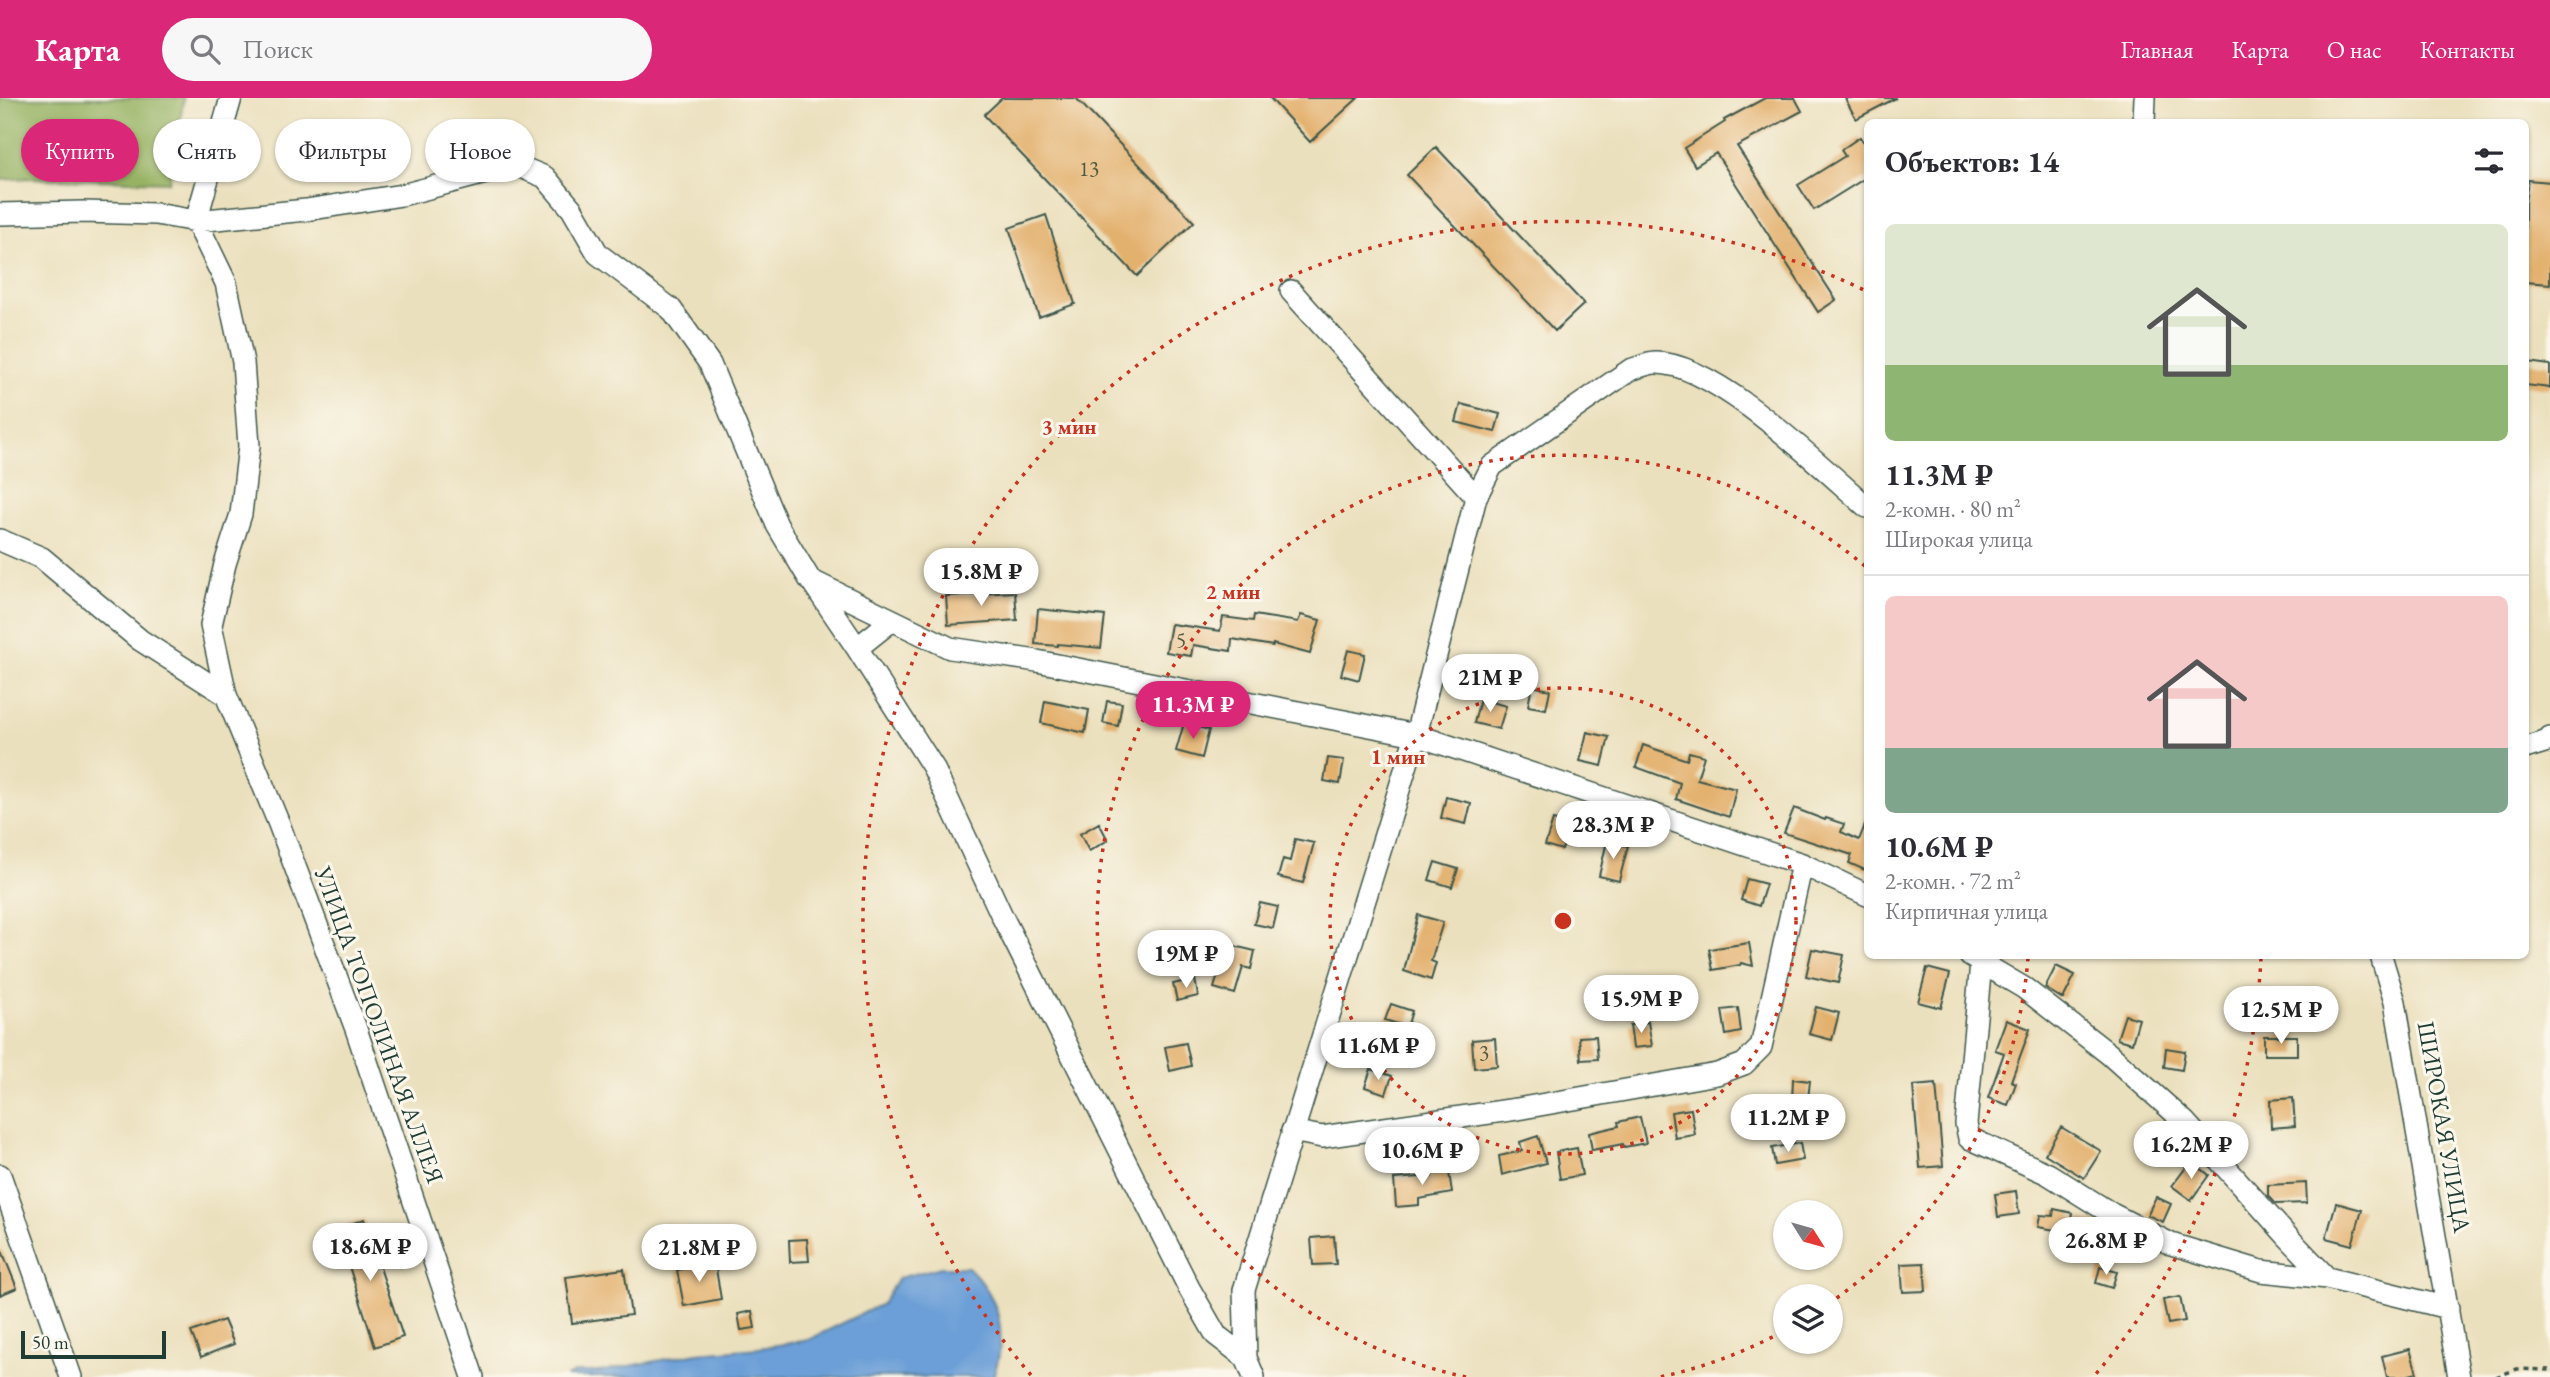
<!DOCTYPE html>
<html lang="ru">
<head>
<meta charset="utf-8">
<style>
  :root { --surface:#fff; --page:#f7f7f7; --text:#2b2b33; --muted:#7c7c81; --line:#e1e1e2; --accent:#db2777 }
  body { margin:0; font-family:"EB Garamond",serif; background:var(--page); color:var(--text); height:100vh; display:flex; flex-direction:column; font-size:26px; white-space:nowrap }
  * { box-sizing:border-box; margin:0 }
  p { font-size:23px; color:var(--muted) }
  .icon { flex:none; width:38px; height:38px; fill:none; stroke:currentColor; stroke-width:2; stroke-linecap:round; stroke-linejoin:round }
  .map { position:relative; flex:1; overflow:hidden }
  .drawer { position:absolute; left:1864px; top:21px; width:665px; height:840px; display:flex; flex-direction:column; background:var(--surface); border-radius:10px; box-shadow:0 2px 5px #0004 }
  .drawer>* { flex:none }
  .banner { position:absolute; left:21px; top:21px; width:665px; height:63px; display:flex; gap:14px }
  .needle { width:46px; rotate:127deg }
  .tools { position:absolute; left:1773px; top:1102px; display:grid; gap:14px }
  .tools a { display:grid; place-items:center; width:70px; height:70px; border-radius:50%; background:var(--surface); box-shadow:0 2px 5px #0004; font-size:35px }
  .scale { position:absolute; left:21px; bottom:18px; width:145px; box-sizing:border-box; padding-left:7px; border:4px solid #1f3d34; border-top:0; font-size:19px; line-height:24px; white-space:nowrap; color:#1f3d34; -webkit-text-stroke:5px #fbf7ec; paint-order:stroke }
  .price { position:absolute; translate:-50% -60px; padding:0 16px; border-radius:24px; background:#fff; color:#222; font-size:23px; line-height:46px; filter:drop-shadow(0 2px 4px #0008) }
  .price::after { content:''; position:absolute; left:50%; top:42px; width:21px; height:16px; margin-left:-10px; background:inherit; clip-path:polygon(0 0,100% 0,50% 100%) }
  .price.selected { background:var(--accent); color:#fff }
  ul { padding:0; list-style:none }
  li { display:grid; align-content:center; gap:14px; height:371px; padding:0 21px }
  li+li { border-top:2px solid var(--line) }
  li span { display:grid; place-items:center; height:217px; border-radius:10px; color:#555 }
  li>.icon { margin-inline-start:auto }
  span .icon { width:126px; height:126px; fill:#fffc; stroke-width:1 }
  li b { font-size:30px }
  h2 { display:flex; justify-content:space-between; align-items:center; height:84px; padding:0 21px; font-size:30px }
  .chip { padding:0 24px; border-radius:32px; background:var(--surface); box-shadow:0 2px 5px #0004; font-size:24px; line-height:63px }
  .chip.selected { background:var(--accent); color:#fff }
  header { display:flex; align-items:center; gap:42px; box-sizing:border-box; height:98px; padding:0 35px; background:var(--accent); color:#fff }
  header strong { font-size:33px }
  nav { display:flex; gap:38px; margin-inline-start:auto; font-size:24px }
  .search { width:490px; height:63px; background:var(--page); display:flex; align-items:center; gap:18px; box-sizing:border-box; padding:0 24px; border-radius:38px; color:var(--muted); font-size:26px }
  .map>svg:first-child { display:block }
  .forest { fill:#97b263; stroke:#5b784c; stroke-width:2 }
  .water { fill:#6c9fd7; stroke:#466e86; stroke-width:2 }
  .building { fill:#e3b16e }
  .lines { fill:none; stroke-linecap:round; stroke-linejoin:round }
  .minor-casing { stroke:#3e5549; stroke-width:24 }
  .path { stroke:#3e5549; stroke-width:3.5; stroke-dasharray:5 5; stroke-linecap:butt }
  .minor { stroke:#fff; stroke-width:21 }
  .ring { fill:none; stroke:#c8321e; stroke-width:3.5; stroke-dasharray:3.5 7 }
  .labels { text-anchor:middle; stroke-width:6; stroke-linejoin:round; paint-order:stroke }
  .number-label { font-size:21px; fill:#505a42 }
  .street-label { font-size:24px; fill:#1f3d34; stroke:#fbf7ec }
  .centre { fill:#c8321e; stroke:#fbf7ec; stroke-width:3.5 }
  .ring-label { font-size:21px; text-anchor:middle; font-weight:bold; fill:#c8321e; stroke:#fbf7ec; stroke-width:6; stroke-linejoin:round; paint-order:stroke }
</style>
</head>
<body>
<header>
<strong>Карта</strong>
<div class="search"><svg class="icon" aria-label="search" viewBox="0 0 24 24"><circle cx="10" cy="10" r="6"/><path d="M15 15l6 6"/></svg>Поиск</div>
<nav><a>Главная</a><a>Карта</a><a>О нас</a><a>Контакты</a></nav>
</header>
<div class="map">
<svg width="2550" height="1279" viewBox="0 0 2550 1279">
  <rect width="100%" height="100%" fill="#fbf7ec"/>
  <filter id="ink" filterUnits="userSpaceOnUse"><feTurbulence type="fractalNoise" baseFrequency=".0143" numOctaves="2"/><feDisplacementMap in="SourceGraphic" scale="14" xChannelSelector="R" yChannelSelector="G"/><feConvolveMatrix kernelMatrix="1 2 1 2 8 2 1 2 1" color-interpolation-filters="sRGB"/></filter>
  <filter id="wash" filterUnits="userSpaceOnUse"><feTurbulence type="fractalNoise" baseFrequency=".00686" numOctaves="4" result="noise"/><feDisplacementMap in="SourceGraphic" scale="28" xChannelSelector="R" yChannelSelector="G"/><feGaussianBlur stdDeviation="1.57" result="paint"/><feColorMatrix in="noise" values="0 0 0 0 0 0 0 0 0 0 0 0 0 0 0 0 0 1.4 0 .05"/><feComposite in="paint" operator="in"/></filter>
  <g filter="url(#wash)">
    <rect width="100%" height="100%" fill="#ebe0bd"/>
    <path class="forest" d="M0 0H184L169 84 29 80 0 82Z"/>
    <path class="water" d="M941 1169H968C1001 1200 1008 1237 993 1279H566L577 1274H599L697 1255 759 1250 808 1242 882 1206 898 1180Z"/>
    <g id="blocks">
      <path class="building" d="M1002 0H1076L1194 124 1137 178 984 17Z
        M1270 0H1358L1310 44Z
        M1765 0H1795L1802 13 1737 48 1836 202 1818 214 1716 55 1695 68 1684 50 1725 24 1724 22Z
        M1845 0H1896L1856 21Z
        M1860 39 1867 50V79L1814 112 1798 87 1845 58 1841 52Z
        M1436 49 1584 206 1555 233 1407 77Z
        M2528 82 2550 84V186L2525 184V106Z
        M1046 117 1075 206 1039 219 1009 130Z
        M2528 264 2550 267V290L2525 287Z
        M1461 306 1500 316 1495 334 1456 324Z
        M1015 494 1017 522 948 527 946 498Z
        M1038 511 1105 518 1101 550 1058 546V548L1035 546Z
        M1254 517 1298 524 1301 517 1320 522 1310 556 1273 546V548L1232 541 1231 553 1193 547 1191 558 1166 554 1171 526 1220 533 1223 519 1253 523Z
        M1348 552 1365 556 1359 582 1341 577Z
        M1532 588 1550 592 1546 611 1528 608Z
        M1480 601 1506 608 1499 631 1474 625Z
        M1045 603 1089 612 1085 635 1041 625Z
        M1107 603 1122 605 1118 628 1103 625Z
        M1184 625 1209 632 1202 660 1176 653Z
        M1587 634 1609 639 1602 668 1580 663Z
        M1643 647 1687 662 1689 654 1704 658 1697 681 1736 691 1729 719 1676 701 1680 685 1636 669Z
        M1328 660 1344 662 1340 686 1324 683Z
        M1446 699 1471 705 1466 726 1441 720Z
        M1794 710 1825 722 1826 720 1844 726 1841 734 1859 742 1867 722V773L1849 765 1852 757 1784 735Z
        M1553 722 1570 726 1562 752 1545 747Z
        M1099 725 1108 742 1089 753 1080 736Z
        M1295 741 1314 745 1303 785 1278 779 1283 761 1290 763Z
        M1607 743 1628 748 1619 783 1599 778Z
        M1435 764 1458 771 1452 789 1429 782Z
        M1747 781 1766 786 1759 808 1741 802Z
        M1260 805 1278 809 1273 830 1254 826Z
        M1418 817 1443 824 1431 863 1436 865 1431 882 1404 873Z
        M1749 845 1753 868 1741 865 1740 867 1713 872 1709 851Z
        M1230 847 1255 853 1251 871 1243 869 1235 896 1214 890 1219 873 1224 875Z
        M1812 851 1844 857 1838 885 1806 878Z
        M2056 868 2075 877 2063 901 2045 890Z
        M1927 870 1950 876 1941 910 1918 904Z
        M1195 881 1198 898 1177 903 1173 886Z
        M2288 896 2315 898 2314 925 2287 924Z
        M1391 906 1412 913 1407 929 1385 922Z
        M1816 909 1839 915 1832 942 1809 936Z
        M1738 910 1741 934 1726 937 1722 912Z
        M2125 917 2139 921 2132 945 2117 941Z
        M2006 922 2030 931 2011 983 2016 985 2008 1007 1988 1000 2004 955 1995 952Z
        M1648 924 1652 948 1633 950 1630 927Z
        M1596 938 1598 961 1581 962 1579 939Z
        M2264 938H2297V957H2264Z
        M1495 940 1497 968 1474 970 1472 942Z
        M1186 945 1191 968 1170 973 1165 949Z
        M2166 950 2185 953 2182 972 2164 969Z
        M1371 971 1392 978 1386 996 1365 989Z
        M1793 981 1810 983 1807 1010H1815V1024L1791 1025Z
        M1936 986 1943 1068 1920 1070 1913 988Z
        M2293 1000 2295 1028 2271 1030 2270 1002Z
        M1691 1011 1695 1037 1675 1040 1671 1014Z
        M1640 1019 1646 1045 1624 1049 1623 1046 1592 1052 1589 1035 1619 1028 1618 1024Z
        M2061 1029 2101 1053 2084 1080 2045 1056Z
        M1538 1038 1546 1065 1502 1077 1499 1058 1522 1053 1520 1044Z
        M1800 1045 1803 1062 1775 1067 1772 1050Z
        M1577 1050 1582 1077 1560 1081 1556 1054Z
        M2191 1063 2209 1077 2191 1102 2172 1088Z
        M1448 1067 1452 1095 1419 1101V1107L1396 1109 1394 1081 1432 1078 1431 1070Z
        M2306 1085 2307 1105 2276 1106 2268 1097V1087Z
        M2016 1093 2019 1116 1998 1119 1995 1096Z
        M2156 1099 2171 1106 2163 1124 2147 1117Z
        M2336 1105 2362 1112 2352 1147 2326 1140Z
        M2054 1111 2073 1115 2072 1121 2098 1124 2095 1139 2038 1129 2040 1117 2053 1118Z
        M364 1121 403 1239 375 1249 337 1131Z
        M1334 1138 1336 1166 1313 1167 1311 1140Z
        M807 1141 809 1163 790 1164 789 1142Z
        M0 1148 17 1190 0 1197Z
        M715 1165 721 1201 684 1208 677 1172Z
        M1924 1165 1926 1193 1903 1194 1901 1166Z
        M2100 1169 2117 1174 2112 1190 2096 1185Z
        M624 1171 631 1217 572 1225 566 1179Z
        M2180 1199 2185 1223 2168 1226 2163 1202Z
        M752 1213 755 1230 741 1232 738 1216Z
        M224 1222 234 1246 201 1259 191 1234Z
        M2410 1251 2417 1275 2402 1279H2387L2382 1258Z"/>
    </g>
  </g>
  <g filter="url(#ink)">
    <use href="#blocks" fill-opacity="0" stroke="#3e5549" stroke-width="2"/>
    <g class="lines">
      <defs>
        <path id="minor" d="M231 0 196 123 226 185 243 264 249 348 241 416 225 466 211 527 226 597 279 726 356 931 473 1279
          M2144 24 2145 0
          M0 116 83 114 156 116 196 123 247 118 306 112 402 97 516 67 545 79 572 111 598 156 671 211 710 266 777 427 810 482 950 550 1037 563 1416 637 1802 766 1867 797
          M1291 193 1476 399
          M0 442 42 460 140 542 226 597
          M813 485 857 550
          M891 523 857 550 933 669 1002 818 1189 1190 1216 1237 1246 1260
          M2525 650 2548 643 2550 640
          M1970 858 2024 890 2109 956 2185 1024 2287 1138 2327 1180 2448 1210
          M2381 858 2395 904 2459 1279
          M1981 865 1966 1026 1969 1040 2048 1076 2112 1116 2171 1146 2261 1173 2327 1180
          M1292 1033 1322 1039 1517 1011 1717 976 1744 966 1761 949 1802 766
          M0 1077 71 1279
          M1254 1279 1246 1260 1244 1192 1416 637 1476 399 1492 368 1630 272C1637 270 1648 265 1656 265 1715 264 1822 370 1867 409"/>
      </defs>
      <use href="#minor" class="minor-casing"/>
      <path class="path" d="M2496 1279 2517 1271 2550 1272"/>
      <use href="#minor" class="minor"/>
    </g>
  </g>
  <g class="ring">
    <circle cx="1563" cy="823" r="233"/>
    <path d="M2028 860A466 466 0 0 1 1834 1202M1782 1234A466 466 0 0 1 1660 1279M1466 1279A466 466 0 1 1 1866 469"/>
    <path d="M2261 860A699 699 0 0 1 2095 1277M1031 1277A699 699 0 0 1 1864 192"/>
  </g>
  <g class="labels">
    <g class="number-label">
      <text x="1089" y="78">13</text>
      <text x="1181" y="549">5</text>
      <text x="1484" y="962">3</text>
    </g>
    <g class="street-label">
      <text transform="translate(379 927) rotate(70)" y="8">УЛИЦА ТОПОЛИНАЯ АЛЛЕЯ</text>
      <text transform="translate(2444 1029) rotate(80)" y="8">ШИРОКАЯ УЛИЦА</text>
    </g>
  </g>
  <circle cx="1563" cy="823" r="10" class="centre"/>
  <g class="ring-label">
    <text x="1069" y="336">3 мин</text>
    <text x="1233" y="501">2 мин</text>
    <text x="1398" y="666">1 мин</text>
  </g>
</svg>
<div class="tools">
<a><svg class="needle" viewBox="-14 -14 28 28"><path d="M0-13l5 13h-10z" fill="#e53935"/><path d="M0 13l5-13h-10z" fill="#7c7c81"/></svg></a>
<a><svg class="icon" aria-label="layers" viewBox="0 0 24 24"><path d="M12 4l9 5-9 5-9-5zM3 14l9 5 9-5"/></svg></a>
</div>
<div class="scale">50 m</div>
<b class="price" style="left:981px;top:510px">15.8M ₽</b>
<b class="price" style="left:1490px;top:616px">21M ₽</b>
<b class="price selected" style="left:1193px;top:643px">11.3M ₽</b>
<b class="price" style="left:1613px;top:763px">28.3M ₽</b>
<b class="price" style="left:1186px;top:892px">19M ₽</b>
<b class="price" style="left:1641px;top:937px">15.9M ₽</b>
<b class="price" style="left:2281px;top:948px">12.5M ₽</b>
<b class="price" style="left:1378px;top:984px">11.6M ₽</b>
<b class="price" style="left:1788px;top:1056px">11.2M ₽</b>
<b class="price" style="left:2191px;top:1083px">16.2M ₽</b>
<b class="price" style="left:1422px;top:1089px">10.6M ₽</b>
<b class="price" style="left:2106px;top:1179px">26.8M ₽</b>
<b class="price" style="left:370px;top:1185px">18.6M ₽</b>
<b class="price" style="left:699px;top:1186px">21.8M ₽</b>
<div class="banner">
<a class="chip selected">Купить</a>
<a class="chip">Снять</a>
<a class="chip">Фильтры</a>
<a class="chip">Новое</a>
</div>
<section class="drawer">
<h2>Объектов: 14<svg class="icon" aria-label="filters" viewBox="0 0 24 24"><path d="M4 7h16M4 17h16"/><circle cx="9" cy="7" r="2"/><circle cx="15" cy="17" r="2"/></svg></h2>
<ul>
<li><span style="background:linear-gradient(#dfe7d0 65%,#8fb573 0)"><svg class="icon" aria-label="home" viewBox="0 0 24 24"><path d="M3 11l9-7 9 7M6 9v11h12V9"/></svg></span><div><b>11.3M ₽</b><p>2-комн. · 80 m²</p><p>Широкая улица</p></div></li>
<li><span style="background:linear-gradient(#f6c9c9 70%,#7fa58c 0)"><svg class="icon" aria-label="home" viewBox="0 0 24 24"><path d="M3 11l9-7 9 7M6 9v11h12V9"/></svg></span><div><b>10.6M ₽</b><p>2-комн. · 72 m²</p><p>Кирпичная улица</p></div></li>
</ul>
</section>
</div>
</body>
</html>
